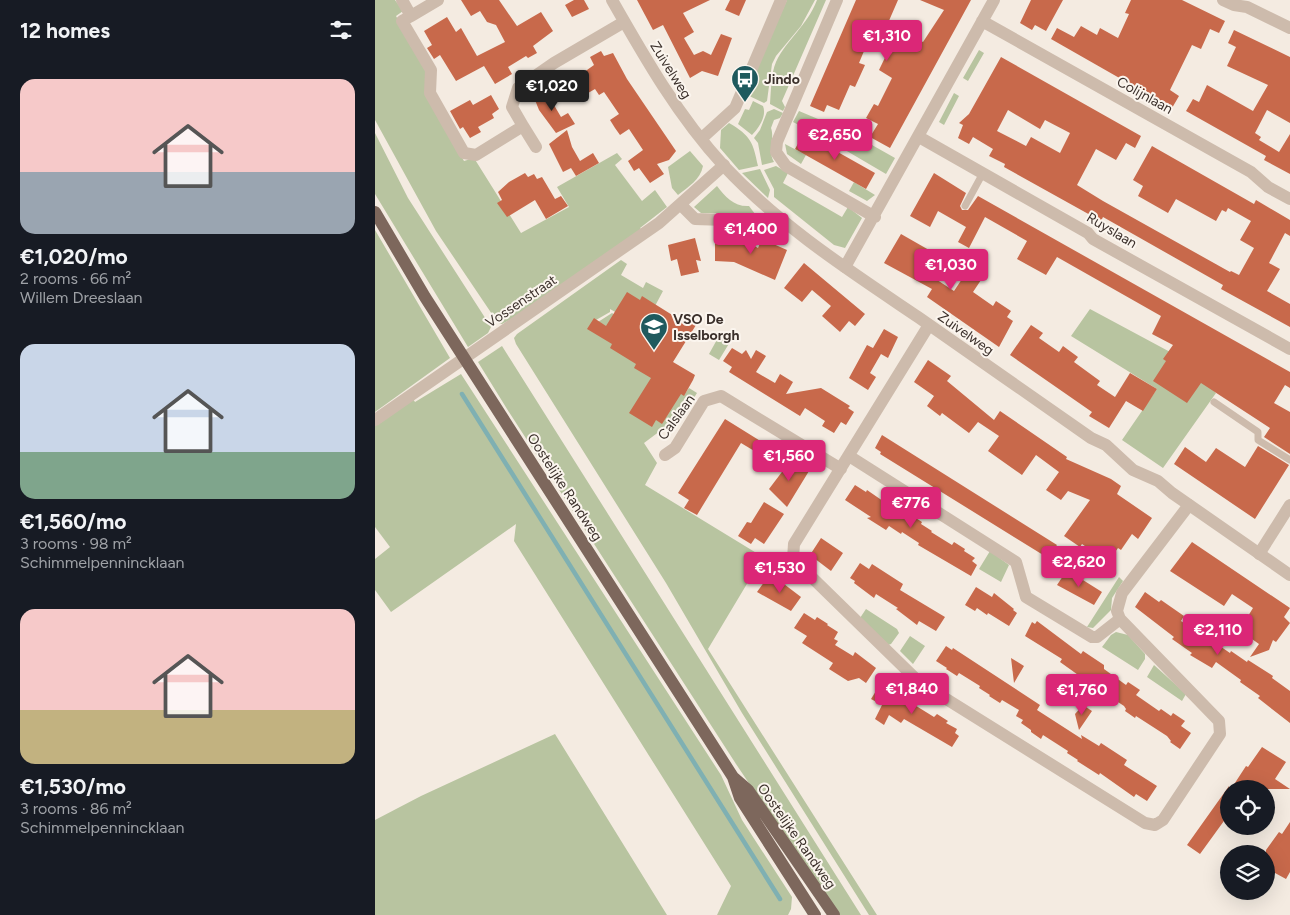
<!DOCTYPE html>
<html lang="en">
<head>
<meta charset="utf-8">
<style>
  :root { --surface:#171b24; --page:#242831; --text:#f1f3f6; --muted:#9ea1a6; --accent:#db2777 }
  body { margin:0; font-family:Figtree,sans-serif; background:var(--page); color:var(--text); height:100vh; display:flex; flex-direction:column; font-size:19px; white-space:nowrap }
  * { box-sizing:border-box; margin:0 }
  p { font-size:16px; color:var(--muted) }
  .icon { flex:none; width:28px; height:28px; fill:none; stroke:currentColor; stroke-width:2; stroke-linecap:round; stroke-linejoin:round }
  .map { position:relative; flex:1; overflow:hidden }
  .details { display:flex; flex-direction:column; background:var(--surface); width:375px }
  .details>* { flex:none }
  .buttons { position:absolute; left:845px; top:780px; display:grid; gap:10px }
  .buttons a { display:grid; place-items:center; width:55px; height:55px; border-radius:50%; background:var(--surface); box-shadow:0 5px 20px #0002; font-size:25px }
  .price { position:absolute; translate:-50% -42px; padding:0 11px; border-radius:5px; background:var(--accent); color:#fff; font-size:16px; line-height:32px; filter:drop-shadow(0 1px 2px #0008) }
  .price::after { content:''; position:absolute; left:50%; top:30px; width:15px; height:11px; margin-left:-8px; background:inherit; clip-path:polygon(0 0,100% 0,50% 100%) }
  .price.on { background:#222; color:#fff }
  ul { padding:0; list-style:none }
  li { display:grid; align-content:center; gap:10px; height:265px; padding:0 20px }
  li span { display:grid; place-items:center; height:155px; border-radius:15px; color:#555 }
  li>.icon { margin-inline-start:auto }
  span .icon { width:90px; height:90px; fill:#fffc; stroke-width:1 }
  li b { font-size:21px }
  h2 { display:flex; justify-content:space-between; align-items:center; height:60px; padding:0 20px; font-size:21px }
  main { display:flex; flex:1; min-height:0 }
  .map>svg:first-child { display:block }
  .green { fill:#b8c4a0 }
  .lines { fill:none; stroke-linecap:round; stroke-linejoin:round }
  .stream { stroke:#7fb0b2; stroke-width:4.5 }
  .building { fill:#c8694b; fill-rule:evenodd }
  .service { stroke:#cdbbac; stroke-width:7 }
  .minor { stroke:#cdbbac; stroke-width:12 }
  .tertiary { stroke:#cdbbac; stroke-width:12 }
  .primary { stroke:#7d675c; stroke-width:12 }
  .labels { text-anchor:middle; stroke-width:4; stroke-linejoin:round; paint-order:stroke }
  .street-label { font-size:14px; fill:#3b302b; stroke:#fbf5ee }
  .poi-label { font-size:14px; font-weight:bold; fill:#3b302b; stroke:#fbf5ee; text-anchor:start }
</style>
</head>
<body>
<main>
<section class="details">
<h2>12 homes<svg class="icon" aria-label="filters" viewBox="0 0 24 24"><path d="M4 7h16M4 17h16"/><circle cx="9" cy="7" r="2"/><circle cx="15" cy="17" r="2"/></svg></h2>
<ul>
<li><span style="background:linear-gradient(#f6c9c9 60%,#9aa5b1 0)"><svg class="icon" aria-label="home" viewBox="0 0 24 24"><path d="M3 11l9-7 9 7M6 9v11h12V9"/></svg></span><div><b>€1,020/mo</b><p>2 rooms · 66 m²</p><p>Willem Dreeslaan</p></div></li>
<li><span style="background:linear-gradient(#c9d6e8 70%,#7fa58c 0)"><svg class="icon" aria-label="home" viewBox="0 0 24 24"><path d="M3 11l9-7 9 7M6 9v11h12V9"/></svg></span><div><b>€1,560/mo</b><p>3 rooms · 98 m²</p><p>Schimmelpennincklaan</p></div></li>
<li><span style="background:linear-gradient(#f6c9c9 65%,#c2b280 0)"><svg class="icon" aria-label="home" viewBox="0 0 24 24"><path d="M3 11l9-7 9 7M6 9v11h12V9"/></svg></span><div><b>€1,530/mo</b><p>3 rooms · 86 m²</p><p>Schimmelpennincklaan</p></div></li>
</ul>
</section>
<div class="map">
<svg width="915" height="915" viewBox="0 0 915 915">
  <rect width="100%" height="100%" fill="#f4ebe1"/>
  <path class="green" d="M0 0H20L28 11 21 16 52 72 50 90 89 161 99 158 146 233 194 207 182 187 242 153 247 159 240 165 267 201 280 190 292 207 265 228 268 231 154 310 127 324 123 323 61 231 0 120Z
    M412 0H440L426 26 401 56 397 64 392 101 389 103 370 94Z
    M442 0H451L407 101 410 107 408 111 395 104C396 91 396 73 401 62 412 39 432 26 442 0Z
    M604 50 609 53 593 81 588 78Z
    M579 93 584 96 569 125 564 122Z
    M378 101 388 106C392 116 384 128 377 135L363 124 370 109 374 110Z
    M399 109 408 113 405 118 399 120 396 128C400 139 392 150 399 162L387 165 383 143 379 138 385 130 392 112Z
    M424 111 474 132 520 158 511 174 465 147 418 122Z
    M354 123C376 136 378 142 383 166L364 170 345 148 346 130Z
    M0 133 33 198 116 327 113 333 93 347 0 194Z
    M410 144 431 155 426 164 412 154Z
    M315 151 328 166C325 180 314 186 303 195L297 188 293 167Z
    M401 166 413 173 408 183 467 217 473 207 487 218 470 248 459 245 399 197V189L389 170Z
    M385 169 395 190 393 198 367 173Z
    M479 182 500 195 492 201 474 191Z
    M342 186C350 197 360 207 374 206L380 214 326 213 319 207Z
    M0 230 75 358 0 412Z
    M246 260 252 264 246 275 268 288 271 282 288 291 280 306 242 313 235 309V312L221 320 223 322 237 313 240 315 309 395 314 388 322 393 315 404 309 401 292 429 289 428 269 443 282 463 270 485 388 557 333 649 502 915H494L367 713 291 583 141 344 139 338 142 334Z
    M715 309 797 353 841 393 788 468 747 440 782 389 696 336Z
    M344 336 355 342 344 360 334 354Z
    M127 346 486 915H463L361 764 132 409 103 362Z
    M86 374 346 775 367 820 417 897 416 909 413 915H342L356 886 139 541 141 524 16 612 0 590V559L15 547 0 527V425L38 399 40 402Z
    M615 551 634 565 626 582 604 569Z
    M744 577 748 581 737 598 736 610 718 628 712 627Z
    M491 609 522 629 524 633 516 644 513 645 485 618Z
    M741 632 753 635 770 654V659L763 670 727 647 736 635Z
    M535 636 550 646 538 664 525 651Z
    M779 665 811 694 807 701 772 677Z
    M180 734 292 915H0V820L46 796Z"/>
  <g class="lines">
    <path class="stream" d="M87 394 405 899"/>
  </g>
  <path class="building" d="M86 0H124L142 26 166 12 178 31 158 46 162 53 153 58 151 56 133 67 137 74 120 84 109 66 81 81 65 55 59 59 52 48 57 45 49 31 72 17 81 32 86 28 102 56 130 42 121 25 112 22 105 11 96 16Z
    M199 0H209L214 9 197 17 190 5Z
    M262 0H335L308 13 319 32 309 38 319 55 328 51 336 55 346 34 357 38 343 76 327 71 315 78 288 25 278 30Z
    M355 0H371L364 16 350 10Z
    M481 0H523L513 23 548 42 569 10 545 0H596L515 148 495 137 503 124 491 118 499 104 503 106 517 78 504 70 518 41 497 32 484 63 490 65 480 87 475 85 464 110 452 105 449 112 435 106Z
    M656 0H688L671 31 660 25 657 30 645 23Z
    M756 0H807L850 21 844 33 835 29 826 49 817 45 795 90 804 96 797 108 676 39 682 28 699 37 706 26 722 35 725 28 743 38 754 14 750 13Z
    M859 30 915 57V123L892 110 880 133 886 137 884 140 904 152 915 134V174L889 160 891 156 811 111 818 99 824 102 832 85 878 111 893 85 852 66 861 47 853 43Z
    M226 51 229 56 238 53 252 79 301 151 294 160 282 164 289 174 275 183 264 168 259 171 253 161 268 150 254 129 245 135 240 128 235 120 244 114 229 92 224 95 220 89 201 100 191 85 219 65 215 57Z
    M626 57 766 136 760 148 751 143 741 160 721 149 702 185 728 201 855 272 856 271 864 275 879 248 865 240 876 221 853 208 851 212 847 210 841 221 801 199 793 213 763 196 768 186 758 180 777 146 879 204 881 200 915 220V236L910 233 894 263 905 269 892 291 915 304V327L846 289 848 285 728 217 726 221 629 167 630 164 614 156 618 149 598 137 594 144 583 138 588 125 584 123 594 114ZM633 110 665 129 670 120 695 133 685 153 656 137 651 146 622 131Z
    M169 88 186 117 193 113 200 124 181 133 164 110 158 95Z
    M116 95 124 109 117 114 119 118 103 127 106 132 95 138 88 127 85 129 75 111 95 100 98 105Z
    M192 130 197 147 205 161 218 153 224 163 201 176 196 168 188 172 174 144Z
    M429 133 500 173 491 189 420 149Z
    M150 173 153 177 159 174 162 179 167 177 180 199 186 196 193 206 171 219 160 200 132 217 122 203 127 200 123 192 134 182Z
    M559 173 591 193 585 206 587 210H593L603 196 915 372V388L910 385 899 403 915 412V454L889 437 895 428 826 383 812 403 778 381 791 361 788 359 798 345 777 334 786 316 682 257 671 275 651 264 642 259 652 241 610 217 594 248 583 242 591 227 563 211 555 227 535 216Z
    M526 234 568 258 556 276 579 291 593 270 606 280 598 292 618 306 621 301 636 311 632 317 638 321 624 347 552 297 557 289 509 263Z
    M320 238 326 261 321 260 324 272 306 276 302 259 296 261 293 245Z
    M340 238 367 239 383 248 387 239 412 250 400 280 359 262 340 261Z
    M429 263 490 314 480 326 474 321 465 332 447 316 456 306 437 290 427 302 409 288Z
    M252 292 265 300 267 296 310 323 315 322 321 325 298 362 320 375 318 380 309 396 306 394 287 424 281 420 277 427 254 413 276 378 259 368 261 364 235 348 237 344 212 329 219 318 231 326Z
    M656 325 668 333 664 338 684 352 688 346 703 357 699 362 725 381 722 385 740 397 755 373 782 389 768 411 751 401 734 428 714 416 717 412 635 355Z
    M509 329 523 337 513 358 506 354 495 373 501 377 493 390 474 378 492 345 498 348Z
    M357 348 367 354 371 350 376 359 381 350 391 356 381 372 400 383 405 374 418 382 411 394 446 388 475 406 473 408 479 412 471 425 466 422 459 433 447 426 450 421 430 408 425 416 354 372 357 367 348 361Z
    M553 360 576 376 572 381 619 420 625 411 692 457 691 459 736 479 746 486 742 494 777 518 763 539 757 534 746 550 743 548 733 562 707 544 705 547 689 536 715 500 693 491 686 500 671 490 684 472 661 455 647 475 613 451 624 436 603 422 594 433 567 413 565 416 552 406 559 396 539 382Z
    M350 419 392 445 386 455 366 443 322 515 309 508 314 500 303 493Z
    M507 435 682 545 673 558 505 454 506 452 500 448Z
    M883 446 914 465 880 519 799 464 810 447 831 462 841 448 870 467Z
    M416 460 434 471 412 507 394 489Z
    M480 485 491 492 492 490 534 519 536 515 547 522 546 524 557 531 556 532 577 545 579 542 590 549 589 551 600 558 597 561 602 565 596 576 543 545 544 543 527 532 526 534 514 526 511 530 492 518 496 517 470 500Z
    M389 502 409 514 389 544 380 538 376 544 363 536 372 522 376 523Z
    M446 538 468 553 456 571 435 555Z
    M817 542 915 608 909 617 915 623 901 642 898 640 894 650 875 657 884 644 867 632 873 623 870 621 878 608 857 594 849 606 795 571Z
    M485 563 494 569 497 564 528 584 525 590 570 617 561 631 544 621 542 625 521 609 523 608 501 594 499 598 479 583 480 581 475 578Z
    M692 570 727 592 719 605 682 585Z
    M392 578 403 585 405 581 426 597 416 611 382 592Z
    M601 587 617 597 619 593 639 609 638 610 642 613 634 626 613 613 612 615 602 608 600 611 590 605Z
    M770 592 784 602 786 600 809 616 806 621 809 623 808 625 828 639 830 636 855 653 856 651 872 662 873 660 898 676 897 678 915 691V723L883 698 885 696 865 682 866 680 841 662 837 668 815 655 817 653 797 639 799 637 760 607Z
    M429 613 440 620 442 617 453 624 452 625 463 632 459 639 463 641 460 645 478 656 480 652 501 668 491 683 484 678 473 681 454 669 458 663 427 643 432 636 419 628Z
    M662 621 706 654 708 651 729 665V669L751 685 753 682 765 690 761 695 784 711 786 709 796 716 798 713 810 721 806 726 816 733 805 749 795 742 796 741 792 736 761 716 760 718 750 711 751 709 749 706 716 684 714 687 704 680 706 677 685 662 687 659 650 636 657 622 660 624Z
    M571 646 577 650 578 648 665 705 662 710 707 739 706 735 724 746 726 743 752 760 749 765 782 786 772 801 761 794 759 797 725 773 724 775 702 761 703 760 692 753 693 751 668 735 666 739 656 732V730L646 723 648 720 641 716 644 710 627 700 625 703 614 696 615 695 604 688 605 686 584 673 582 676 571 669 572 668 561 661Z
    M636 658 649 666 639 683Z
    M506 683 517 690 519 687 530 693 528 695 539 702 538 704 559 717 562 714 573 721 571 723 582 729 580 733 584 736 577 747 529 719 526 723 514 715 509 725 500 719 507 705 496 699Z
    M708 705 717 711 704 730 700 714Z
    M887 747 911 762 900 779 915 789H856L871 766 873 767Z
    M854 786V814L825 854 812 845Z
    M915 822V872L911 879 891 868V850L904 832 907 834Z"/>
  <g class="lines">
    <path class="service" d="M590 206 608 173
      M839 402 883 432V440L915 460"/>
    <path class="minor" d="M27 0 36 16 27 21 56 70 55 93 89 153 101 155 148 126 137 107 143 88 179 63 249 22
      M462 0 402 142 401 152 411 166 500 217
      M848 0 859 5 872 7 915 28
      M36 16 63 0
      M607 21 876 172 893 187 915 199
      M148 126 161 147
      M544 137 713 233 718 239 915 349
      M327 138 360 108 406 0
      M306 205 320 219 381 221
      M470 267 619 0
      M554 325 419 544 418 559 544 682 770 823 780 825 788 820 845 734 844 721 745 619 742 611 747 593 814 505
      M0 420 284 223 349 165
      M290 455 300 448 329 401 346 396 466 469
      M474 456 641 562 651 597 717 637H722L745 619
      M884 554 915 505"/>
    <path class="tertiary" d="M237 0C270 58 303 116 349 166 405 226 475 271 543 317 601 357 658 398 716 438L731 445 758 470 783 481 797 493 915 575"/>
    <path class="primary" d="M0 212 50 297 358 777 365 798 440 915
      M358 777 373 790 459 915"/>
  </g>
  <defs>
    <symbol id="bus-pin" viewBox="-11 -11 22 30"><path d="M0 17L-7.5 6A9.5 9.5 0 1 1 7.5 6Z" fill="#1f5a5e" stroke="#fbf5ee"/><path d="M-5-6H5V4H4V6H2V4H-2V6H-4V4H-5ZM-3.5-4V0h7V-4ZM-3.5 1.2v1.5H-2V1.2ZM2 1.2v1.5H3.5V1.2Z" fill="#fff"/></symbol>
    <symbol id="school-pin" viewBox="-11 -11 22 30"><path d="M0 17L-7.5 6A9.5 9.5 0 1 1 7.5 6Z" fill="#1f5a5e" stroke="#fbf5ee"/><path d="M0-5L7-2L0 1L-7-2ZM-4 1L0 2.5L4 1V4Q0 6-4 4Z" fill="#fff"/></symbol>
  </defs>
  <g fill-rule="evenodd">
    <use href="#bus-pin" x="354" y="63" width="32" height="43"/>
    <use href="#school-pin" x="263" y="311" width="32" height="43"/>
  </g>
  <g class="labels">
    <g class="street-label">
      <text transform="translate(296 70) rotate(58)" y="5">Zuivelweg</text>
      <text transform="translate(770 95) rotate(29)" y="5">Colijnlaan</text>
      <text transform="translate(737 230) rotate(31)" y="5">Ruyslaan</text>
      <text transform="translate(146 301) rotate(-34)" y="5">Vossenstraat</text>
      <text transform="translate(591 333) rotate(35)" y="5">Zuivelweg</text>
      <text transform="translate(301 417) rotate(-54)" y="5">Calslaan</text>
      <text transform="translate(190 487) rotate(57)" y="5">Oostelijke Randweg</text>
      <text transform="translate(422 836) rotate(55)" y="5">Oostelijke Randweg</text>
    </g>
    <g class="poi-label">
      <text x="389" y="84">Jindo</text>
      <text x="298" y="324">VSO De<tspan x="298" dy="16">Isselborgh</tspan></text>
    </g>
  </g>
</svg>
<div class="buttons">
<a><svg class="icon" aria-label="locate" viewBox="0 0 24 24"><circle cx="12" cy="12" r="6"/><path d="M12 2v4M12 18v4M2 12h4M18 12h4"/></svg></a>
<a><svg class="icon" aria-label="layers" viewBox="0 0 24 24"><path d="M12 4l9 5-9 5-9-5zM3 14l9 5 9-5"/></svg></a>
</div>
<b class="price" style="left:512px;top:62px">€1,310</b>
<b class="price on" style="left:177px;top:112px">€1,020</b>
<b class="price" style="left:460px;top:161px">€2,650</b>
<b class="price" style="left:376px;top:255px">€1,400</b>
<b class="price" style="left:576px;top:291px">€1,030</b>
<b class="price" style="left:414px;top:482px">€1,560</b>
<b class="price" style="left:536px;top:529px">€776</b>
<b class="price" style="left:704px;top:588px">€2,620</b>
<b class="price" style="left:405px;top:594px">€1,530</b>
<b class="price" style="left:843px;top:656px">€2,110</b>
<b class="price" style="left:537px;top:715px">€1,840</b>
<b class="price" style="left:707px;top:716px">€1,760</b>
</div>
</main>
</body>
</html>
